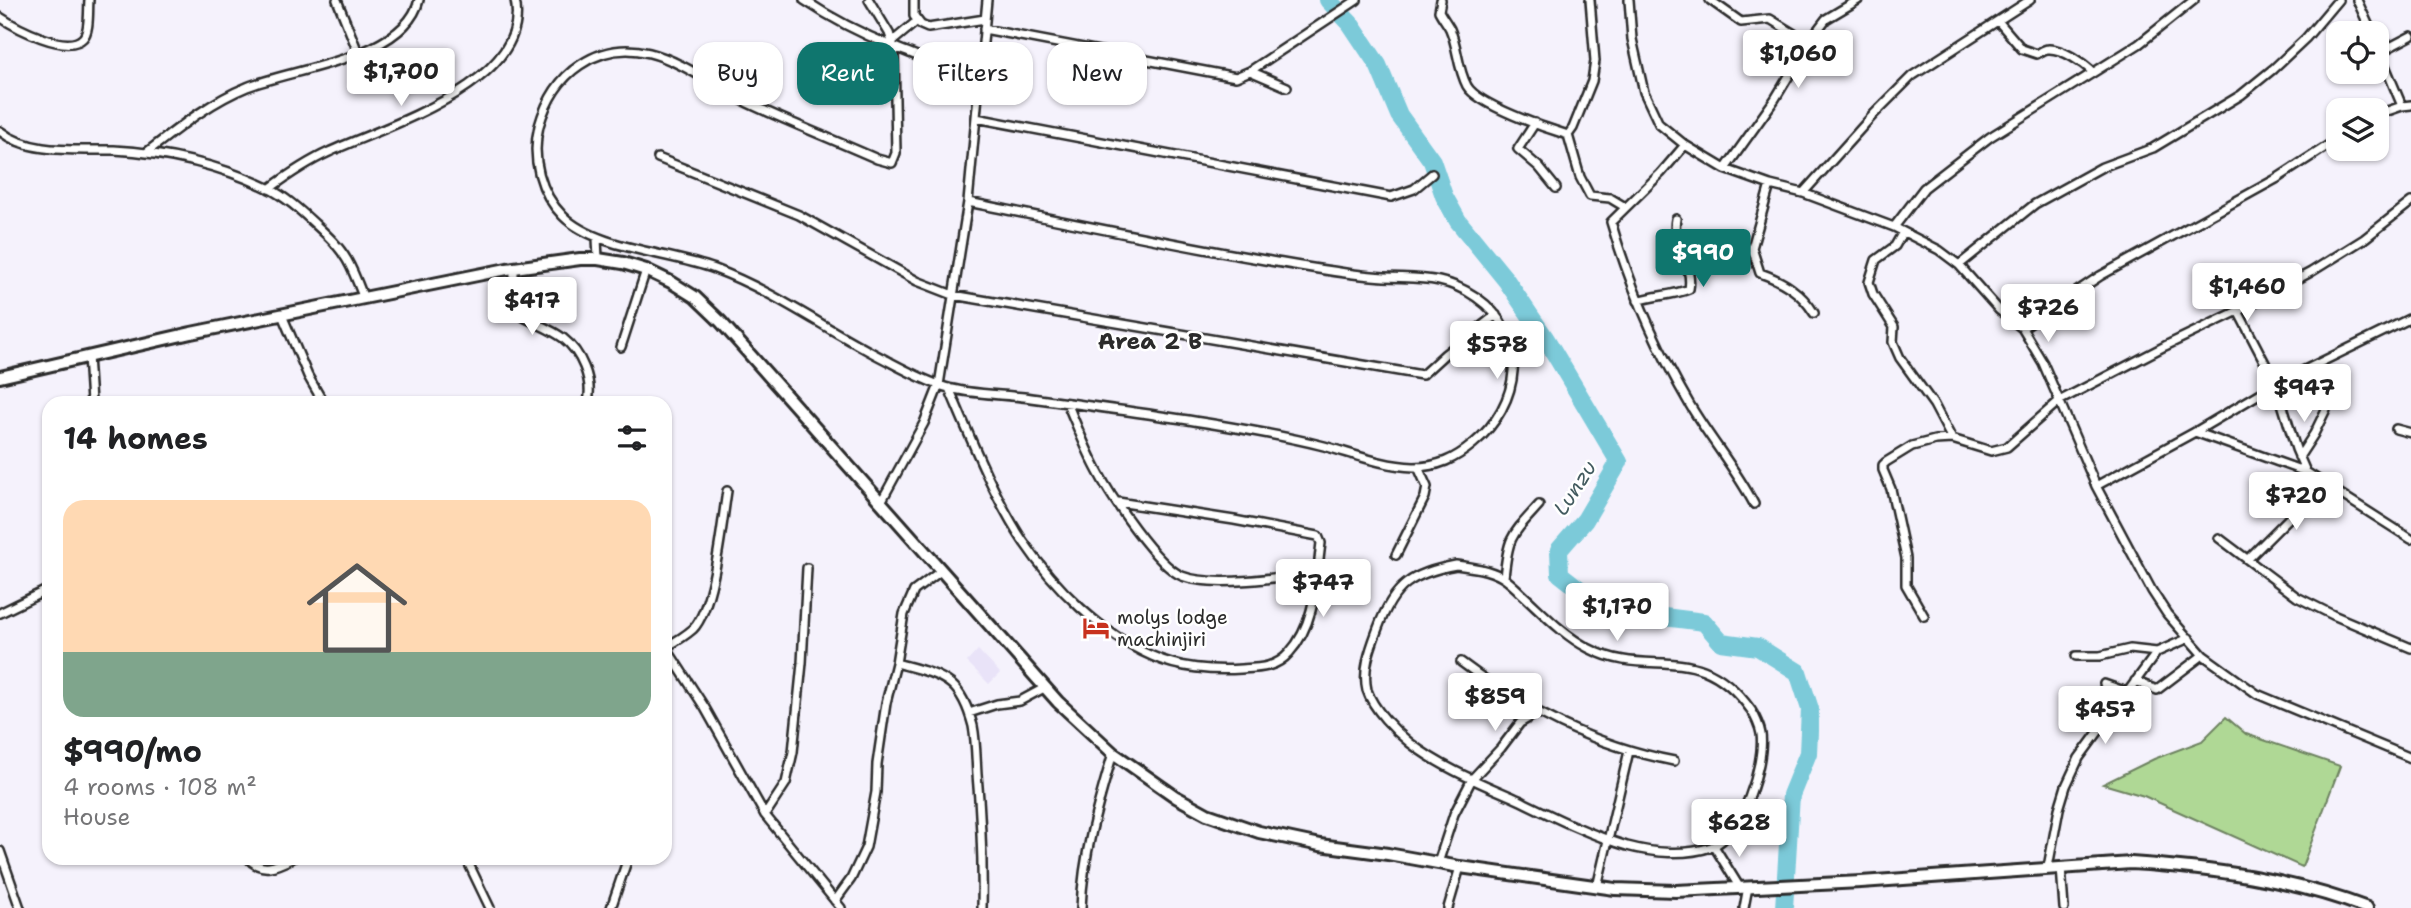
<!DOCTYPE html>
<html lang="en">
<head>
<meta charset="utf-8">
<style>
  :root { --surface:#fff; --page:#f6f6f6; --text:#202124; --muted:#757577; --line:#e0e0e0; --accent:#0f766e }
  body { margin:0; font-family:"Shantell Sans",sans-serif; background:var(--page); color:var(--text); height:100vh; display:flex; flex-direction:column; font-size:26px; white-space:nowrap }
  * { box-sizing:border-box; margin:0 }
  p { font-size:23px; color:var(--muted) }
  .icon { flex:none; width:38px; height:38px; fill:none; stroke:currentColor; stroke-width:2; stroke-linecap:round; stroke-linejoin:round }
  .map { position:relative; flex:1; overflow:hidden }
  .panel { position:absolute; left:42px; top:396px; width:630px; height:469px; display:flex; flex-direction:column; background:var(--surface); border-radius:21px; box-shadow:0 2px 5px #0004 }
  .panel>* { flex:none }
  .top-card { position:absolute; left:693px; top:42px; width:665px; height:63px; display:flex; gap:14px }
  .buttons { position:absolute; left:2326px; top:21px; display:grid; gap:14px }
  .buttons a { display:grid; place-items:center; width:63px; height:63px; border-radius:14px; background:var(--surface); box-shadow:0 2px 5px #0004; font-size:35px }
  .price { position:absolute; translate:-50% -60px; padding:0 16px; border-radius:7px; background:#fff; color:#222; font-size:23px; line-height:46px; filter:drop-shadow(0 2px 4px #0008) }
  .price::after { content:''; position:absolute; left:50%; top:42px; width:21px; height:16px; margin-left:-10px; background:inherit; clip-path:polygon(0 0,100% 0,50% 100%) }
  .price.on { background:var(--accent); color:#fff }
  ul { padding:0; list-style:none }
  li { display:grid; align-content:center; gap:14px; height:371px; padding:0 21px }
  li+li { border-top:2px solid var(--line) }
  li span { display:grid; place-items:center; height:217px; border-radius:21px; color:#555 }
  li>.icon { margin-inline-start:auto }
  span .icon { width:126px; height:126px; fill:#fffc; stroke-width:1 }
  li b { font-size:30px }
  h2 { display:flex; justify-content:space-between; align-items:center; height:84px; padding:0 21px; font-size:30px }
  .tag { padding:0 24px; border-radius:21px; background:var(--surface); box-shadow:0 2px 5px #0004; font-size:24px; line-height:63px }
  .tag.on { background:var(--accent); color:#fff }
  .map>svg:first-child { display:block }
  .built { fill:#e9e3f8 }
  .green { fill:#afd895; stroke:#6d8260; stroke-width:2 }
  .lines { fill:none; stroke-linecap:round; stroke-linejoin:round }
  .river { stroke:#7bcad9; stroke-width:18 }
  .street-casing { stroke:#2b2b2b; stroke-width:12 }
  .secondary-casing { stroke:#2b2b2b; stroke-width:16 }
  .street { stroke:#fff; stroke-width:7 }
  .secondary { stroke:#fff; stroke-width:10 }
  .labels { text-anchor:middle; stroke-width:5; stroke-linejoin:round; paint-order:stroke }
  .poi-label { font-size:19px; fill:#2b2b2b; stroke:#fff; text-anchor:start }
  .water-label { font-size:21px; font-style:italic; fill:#435b5f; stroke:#fff }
  .quarter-label { font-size:23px; font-weight:bold; fill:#2b2b2b; stroke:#fff }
</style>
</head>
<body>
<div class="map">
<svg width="2411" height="908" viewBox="0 0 2411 908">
  <rect width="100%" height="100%" fill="#f5f2fc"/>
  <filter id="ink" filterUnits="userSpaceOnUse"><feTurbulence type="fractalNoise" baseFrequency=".0143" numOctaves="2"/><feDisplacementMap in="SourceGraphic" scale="14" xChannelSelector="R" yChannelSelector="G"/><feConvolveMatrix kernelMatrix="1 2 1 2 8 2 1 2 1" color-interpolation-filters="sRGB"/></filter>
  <g filter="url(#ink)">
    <path class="built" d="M978 650 1000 673 989 684 967 662Z"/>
    <path class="green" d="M2226 717 2246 734 2340 766 2302 867 2144 796 2103 784 2154 759 2202 741Z"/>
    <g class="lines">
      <path class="river" d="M1328 0 1350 23 1378 65 1399 115 1432 161 1444 196 1458 221 1506 280 1546 339 1619 462 1585 520 1559 550 1560 574 1587 595 1632 613 1704 622 1721 642 1758 647 1798 672 1810 709 1808 753 1791 795 1784 908"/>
      <defs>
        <path id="street" d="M337 0 358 52
          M804 0C831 18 862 34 892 46 926 60 952 67 978 94
          M869 0 889 33 894 47 896 153 892 163 877 159C834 140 791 123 748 103 695 77 641 24 580 65 559 79 546 101 539 126 531 158 540 193 563 216 596 249 669 252 715 269 776 292 828 331 886 360 905 370 925 381 945 387 972 395 1003 394 1031 398 1092 406 1153 414 1213 424 1249 430 1285 436 1320 445 1351 453 1382 466 1414 467 1438 467 1455 459 1473 444 1521 405 1531 335 1476 297 1441 273 1412 280 1372 276 1337 273 1300 266 1265 260 1165 243 1067 222 968 202
          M914 0V16L921 25 928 28 985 19
          M1441 0 1439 11C1442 17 1447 23 1450 29 1458 47 1457 67 1467 86 1478 105 1545 128 1568 135
          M1590 0 1595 61 1592 81 1573 128 1568 135 1580 177 1590 196 1610 198 1625 207
          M1629 0 1632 39 1644 92 1659 124 1685 145 1725 169 1770 185 1803 193 1894 227 1939 250 1959 265 1999 310 2022 328 2043 363 2096 486 2152 591 2167 614 2203 655 2257 694 2411 758
          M1710 0 1741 22 1770 19 1809 43
          M2357 0 2372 33
          M0 17C15 27 67 55 83 38 90 31 88 10 89 0
          M1998 21 2022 49 2037 54C2041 52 2044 49 2048 49 2062 48 2083 63 2093 72
          M984 29 1236 77 1250 71 1357 0
          M893 41 917 21
          M2376 44 2402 106
          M2381 55 2388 48 2411 36
          M1250 71 1287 87
          M2376 115 2402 106 2411 105
          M976 118 1391 197 1414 189 1432 174
          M1535 123 1518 149 1539 167 1556 188
          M0 131C30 155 77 149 114 150 167 153 220 165 268 188 286 197 301 211 315 224 327 235 339 246 347 260 354 272 359 286 364 299
          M1685 145 1661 173 1611 222C1630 286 1656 347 1690 405 1710 439 1736 469 1754 504
          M147 152C178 128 210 102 247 87 294 68 405 58 419 0
          M658 158 799 215 917 281 953 295 1422 375 1445 354 1496 315
          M1725 169 1775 99 1813 36 1826 19 1858 0
          M1770 185 1752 248 1760 273C1783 281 1801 292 1814 313
          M269 189C288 175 307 162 329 152 385 126 533 83 515 0
          M1803 193 1874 114 1912 76 2030 0
          M1894 227 1924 188 1990 137 2139 44 2194 0
          M1903 232 1895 246 1876 260 1869 282 1873 294 1894 327 1893 342 1900 358 1934 405 1952 439
          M597 238 598 259
          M1959 265 2035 204 2102 167 2153 148 2241 95 2273 69 2306 38 2338 0
          M514 268C514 286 513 302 524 317 536 324 551 329 563 338 581 352 593 380 588 402
          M1638 301C1656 295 1671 296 1689 289 1694 264 1671 244 1676 219
          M2238 311 2276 384 2296 449 2306 472
          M282 315 308 376 323 402
          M2022 328 2100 276 2276 179 2338 139
          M621 347 646 270
          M88 356 91 402
          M949 388C970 437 994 497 1023 541 1054 587 1101 634 1152 656 1178 668 1213 671 1241 669 1259 668 1276 668 1289 653 1316 624 1316 580 1321 543L1318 536 1234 520 1118 502
          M1067 403C1077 426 1086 450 1098 472 1111 497 1157 566 1182 576 1212 588 1284 577 1317 572
          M2396 429 2411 433
          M2195 432 2306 472 2411 539
          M2299 457 2314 434 2329 403
          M2096 486 2195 432 2276 384 2411 318
          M881 502 924 423 939 385 968 202 987 0
          M2219 538 2297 597 2333 615 2411 648
          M1396 555 1425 497 1427 487 1418 467
          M2248 559 2323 484
          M1456 565C1471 567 1488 569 1502 577 1509 581 1516 588 1522 594 1543 613 1563 635 1588 648 1650 681 1698 636 1751 710 1755 716 1760 727 1761 734 1765 764 1742 836 1711 847 1685 856 1653 853 1627 846 1590 835 1554 817 1519 800 1483 784 1442 768 1410 743 1395 731 1373 709 1367 690 1362 669 1371 647 1378 628 1394 585 1412 573 1456 565Z
          M1504 578C1508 536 1511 536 1539 505
          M0 613 49 589
          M1924 616 1906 585V558L1891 489 1883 470V465L1886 462 1912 446 1935 440 1952 439 1991 451 2007 447 2059 401 2165 346 2238 311 2311 272 2364 239 2411 202
          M665 646 705 708 765 815 841 908
          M666 647C675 642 685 636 693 629 714 608 722 523 727 491
          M2076 656H2100L2130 649 2157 652
          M1461 662C1526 711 1593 745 1674 761
          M896 663C914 668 936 672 951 684 963 694 969 711 973 726 976 741 976 759 977 774 981 819 983 863 982 908
          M2135 681 2157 690 2203 655
          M2104 684 2127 692
          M969 713 997 704 1020 701 1046 687
          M765 815 786 783 793 752 802 663 807 568
          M1714 846 1740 888
          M0 851 20 908
          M248 858C262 874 277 866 293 858
          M466 858 490 908
          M1438 863 1454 814 1472 779 1501 748 1520 723 1537 713
          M2048 867 2059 809 2066 786 2079 758 2157 652 2189 638
          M2061 867 2064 908
          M1597 887 1629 751
          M835 901 851 879 866 847 876 792 877 764 886 703 896 663 904 614 914 591 942 570
          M611 908 628 858
          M1081 908C1083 854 1098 804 1113 753
          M1448 908 1460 867
          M1744 908 1748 887"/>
        <path id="secondary" d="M0 377 191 333 507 269 580 259H598L623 263 646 270 671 282 695 297 721 322 1058 702 1113 753 1176 797 1207 814 1259 832 1320 845 1388 854 1460 867 1615 889 1676 891 1861 882 2131 863C2211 868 2292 879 2367 908"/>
      </defs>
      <use href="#street" class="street-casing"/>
      <use href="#secondary" class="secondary-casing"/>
      <use href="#street" class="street"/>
      <use href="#secondary" class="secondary"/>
    </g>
  </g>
  <defs>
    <symbol id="hotel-bare" viewBox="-9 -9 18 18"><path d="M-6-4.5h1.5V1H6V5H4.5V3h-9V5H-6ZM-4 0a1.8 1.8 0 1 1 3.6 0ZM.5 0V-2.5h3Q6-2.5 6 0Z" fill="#c8321e" stroke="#fff" stroke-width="2.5" paint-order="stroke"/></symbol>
  </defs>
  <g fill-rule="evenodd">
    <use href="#hotel-bare" x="1077" y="609" width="38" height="38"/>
  </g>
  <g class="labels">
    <g class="poi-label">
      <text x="1117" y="624">molys lodge<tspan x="1117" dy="22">machinjiri</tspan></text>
    </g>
    <g class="water-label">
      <text transform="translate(1575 488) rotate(-57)" y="7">Lunzu</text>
    </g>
    <g class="quarter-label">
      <text x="1150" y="349">Area 2 B</text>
    </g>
  </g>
</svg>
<div class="buttons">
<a><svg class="icon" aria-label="locate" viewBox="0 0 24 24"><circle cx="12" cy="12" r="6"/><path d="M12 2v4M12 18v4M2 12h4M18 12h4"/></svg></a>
<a><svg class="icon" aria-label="layers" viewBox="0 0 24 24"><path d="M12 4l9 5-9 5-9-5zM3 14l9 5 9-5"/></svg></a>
</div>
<b class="price" style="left:1798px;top:90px">$1,060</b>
<b class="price" style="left:401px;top:108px">$1,700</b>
<b class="price on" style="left:1703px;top:289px">$990</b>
<b class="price" style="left:2247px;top:323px">$1,460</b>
<b class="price" style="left:532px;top:337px">$417</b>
<b class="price" style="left:2048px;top:344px">$726</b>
<b class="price" style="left:1497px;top:381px">$578</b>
<b class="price" style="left:2304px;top:424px">$947</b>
<b class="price" style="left:2296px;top:532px">$720</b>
<b class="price" style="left:1323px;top:619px">$747</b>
<b class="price" style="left:1617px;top:643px">$1,170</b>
<b class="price" style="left:1495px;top:733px">$859</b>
<b class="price" style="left:2105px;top:746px">$457</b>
<b class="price" style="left:1739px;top:859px">$628</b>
<div class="top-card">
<a class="tag">Buy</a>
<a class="tag on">Rent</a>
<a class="tag">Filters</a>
<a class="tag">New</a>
</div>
<section class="panel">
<h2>14 homes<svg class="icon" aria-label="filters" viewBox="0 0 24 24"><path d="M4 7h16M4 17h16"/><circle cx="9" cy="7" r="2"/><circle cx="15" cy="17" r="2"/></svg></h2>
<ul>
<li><span style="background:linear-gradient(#ffd9b3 70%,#7fa58c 0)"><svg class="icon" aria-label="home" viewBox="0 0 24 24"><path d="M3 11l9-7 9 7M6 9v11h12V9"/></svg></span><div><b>$990/mo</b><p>4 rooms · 108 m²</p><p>House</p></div></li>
</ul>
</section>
</div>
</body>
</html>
